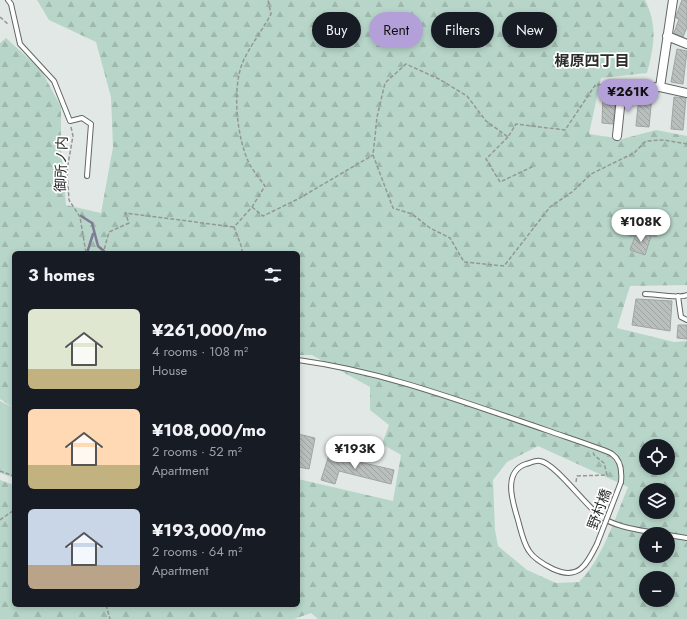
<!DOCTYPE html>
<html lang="en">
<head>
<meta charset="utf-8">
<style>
  :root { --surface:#171b24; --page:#20242c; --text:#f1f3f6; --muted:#9ea1a6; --accent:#b3a0d8 }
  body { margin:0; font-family:Jost,"Noto Sans JP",sans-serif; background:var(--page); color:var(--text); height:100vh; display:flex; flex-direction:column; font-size:15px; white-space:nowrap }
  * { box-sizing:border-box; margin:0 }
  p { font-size:13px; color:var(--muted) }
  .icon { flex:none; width:22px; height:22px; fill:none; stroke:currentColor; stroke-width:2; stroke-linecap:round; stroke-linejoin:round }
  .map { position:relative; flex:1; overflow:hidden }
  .panel { position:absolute; left:12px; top:251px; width:288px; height:356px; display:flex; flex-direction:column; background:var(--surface); border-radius:6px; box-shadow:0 2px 6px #0003 }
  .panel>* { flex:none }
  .hud { position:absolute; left:312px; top:12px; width:315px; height:36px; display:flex; gap:8px }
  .buttons { position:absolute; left:639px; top:439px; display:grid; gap:8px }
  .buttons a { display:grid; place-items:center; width:36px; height:36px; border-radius:50%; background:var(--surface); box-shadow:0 2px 6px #0003; font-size:20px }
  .price { position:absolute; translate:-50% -34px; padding:0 9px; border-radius:14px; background:#fff; color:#222; font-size:13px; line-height:26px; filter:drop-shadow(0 1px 2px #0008) }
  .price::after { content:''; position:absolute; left:50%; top:24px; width:12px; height:9px; margin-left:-6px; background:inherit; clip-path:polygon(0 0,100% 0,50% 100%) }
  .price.selected { background:var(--accent); color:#111 }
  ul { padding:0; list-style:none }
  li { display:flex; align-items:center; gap:12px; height:100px; padding:0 16px }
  li span { display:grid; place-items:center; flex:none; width:112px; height:80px; border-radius:6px; color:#555 }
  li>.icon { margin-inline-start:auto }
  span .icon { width:48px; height:48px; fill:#fffc; stroke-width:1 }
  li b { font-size:17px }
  h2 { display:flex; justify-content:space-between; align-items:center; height:48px; padding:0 16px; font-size:17px }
  .chip { padding:0 14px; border-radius:18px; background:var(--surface); box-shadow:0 2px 6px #0003; font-size:14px; line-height:36px }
  .chip.selected { background:var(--accent); color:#111 }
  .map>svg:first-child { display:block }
  .green { fill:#b7d6c9 }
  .forest { fill:url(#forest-firs); fill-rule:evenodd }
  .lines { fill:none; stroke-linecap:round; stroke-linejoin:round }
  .stream { stroke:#807b94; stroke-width:2.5 }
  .building { fill:url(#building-back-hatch); stroke:#a0a5a3 }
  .lane-casing { stroke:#626764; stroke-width:6 }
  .street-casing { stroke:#626764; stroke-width:10 }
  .path { stroke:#939795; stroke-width:1.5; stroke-dasharray:4 2; stroke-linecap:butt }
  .lane { stroke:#fff; stroke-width:4 }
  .street { stroke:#fff; stroke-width:8 }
  .lane-bridge-casing { stroke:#626764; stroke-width:6; stroke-linecap:butt }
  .lane-bridge { stroke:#fff; stroke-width:4 }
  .labels { text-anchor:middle; stroke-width:3.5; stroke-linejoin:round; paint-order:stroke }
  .street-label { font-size:14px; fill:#2b2d2c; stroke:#fff }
  .neighbourhood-label { font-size:15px; font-weight:bold; fill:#2b2d2c; stroke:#fff }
</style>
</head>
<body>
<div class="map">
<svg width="687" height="619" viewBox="0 0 687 619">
  <defs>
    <pattern id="forest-firs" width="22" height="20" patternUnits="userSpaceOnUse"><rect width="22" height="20" fill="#b7d6c9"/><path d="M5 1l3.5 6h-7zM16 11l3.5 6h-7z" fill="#9eb8ad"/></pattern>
    <pattern id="building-back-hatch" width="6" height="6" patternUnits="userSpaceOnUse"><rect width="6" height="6" fill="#b9bfbc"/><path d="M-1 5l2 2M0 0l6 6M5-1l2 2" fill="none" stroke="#9fa4a2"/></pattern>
  </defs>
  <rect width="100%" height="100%" fill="#e2e8e5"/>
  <path class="green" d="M0 401 12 407 14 413V478L0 473Z"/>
  <path class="forest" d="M37 0H645C658 26 654 46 647 73L601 78 589 134 622 139 656 130 687 136V285L630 286 617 328 674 342 687 341V619H318L311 613 294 619H0V480L14 485V605H298V479L393 501 401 455 382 444 389 425 370 410V387L312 355H298V253H14V408L0 399V43L6 38 41 70 61 107V147L66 205 101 213 113 147 111 97 96 42 49 20ZM538 446 628 487C615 518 603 558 579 582L556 583 527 570 498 546 495 530 493 480 507 462ZM646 446H668V468H646ZM646 490H668V512H646ZM646 534H668V556H646ZM646 578H668V600H646Z"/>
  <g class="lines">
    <path class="stream" d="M81 216 92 223 98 246 106 253
      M87 253 93 234"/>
  </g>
  <path class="building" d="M682 0H687V27L683 37 674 33 679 19 676 18V16Z
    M677 49 687 51 683 84 671 82Z
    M603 91 616 92 613 124 602 123Z
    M639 95 652 96 649 127 636 126Z
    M674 97 686 98 683 130 671 129Z
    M637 231 651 236 645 255 630 250Z
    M636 299 672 301 670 331 632 325Z
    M678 325H687V339L677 338Z
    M298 434 315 438 309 469 298 467Z
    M329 455 394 470 391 484 339 471 335 484 321 480Z"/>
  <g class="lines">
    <defs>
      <path id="lane" d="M8 0 11 4 20 44 54 81 70 121 82 118 91 124 87 176
        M645 294C655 294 679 299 687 295
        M678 296 681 317 687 320
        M298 360C386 372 463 402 546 430 563 436 579 441 595 447 600 449 608 451 612 454 621 460 622 472 621 482
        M668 535 687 538
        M597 544C587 564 579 581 553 569 545 565 534 559 529 551 523 542 521 531 518 520 513 503 502 472 526 464 530 463 536 460 540 461 555 463 585 505 600 516 616 528 641 530 661 534"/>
      <path id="street" d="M667 36 687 44
        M609 85 622 88 660 87 687 93
        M660 87 673 0
        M617 136 622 88"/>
    </defs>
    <use href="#lane" class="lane-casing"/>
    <use href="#street" class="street-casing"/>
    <path class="path" d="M0 17 9 25
      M601 85 596 84 565 130 516 124 508 137 486 121 467 96 439 79 406 64 385 83 377 117 373 155 393 208 412 214 430 228 450 238 464 262 504 266 550 207 572 192 591 174 634 153 646 141 664 140 687 144
      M71 127 73 136 67 170 69 200 80 217 86 253
      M508 137 486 159 500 182 534 166
      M252 207 263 216 298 199 373 155
      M100 253 104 250 109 232 129 223 125 213 234 227
      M242 253V248L234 227 252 207 265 186C260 179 253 171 249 163 237 138 232 91 242 64 249 47 262 31 271 14L268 0
      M0 471 14 476
      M576 482 577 476 607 475 604 463 594 455 593 452
      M0 520 14 510
      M106 605 110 619"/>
    <use href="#lane" class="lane"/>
    <use href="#street" class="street"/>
    <defs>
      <path id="lane-bridge" d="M597 544 621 482"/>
    </defs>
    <use href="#lane-bridge" class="lane-bridge-casing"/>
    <use href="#lane-bridge" class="lane-bridge"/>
  </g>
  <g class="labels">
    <g class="street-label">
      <text transform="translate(61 164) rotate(-88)" y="5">御所ノ内</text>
      <text transform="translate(599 509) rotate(-69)" y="5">野村橋</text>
    </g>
    <g class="neighbourhood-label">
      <text x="592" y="66">梶原四丁目</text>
    </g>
  </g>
</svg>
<div class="buttons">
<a><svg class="icon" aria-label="locate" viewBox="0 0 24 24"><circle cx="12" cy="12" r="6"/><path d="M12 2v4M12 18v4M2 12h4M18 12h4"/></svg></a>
<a><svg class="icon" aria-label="layers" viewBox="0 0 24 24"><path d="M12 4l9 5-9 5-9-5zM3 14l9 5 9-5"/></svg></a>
<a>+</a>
<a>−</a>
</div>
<b class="price selected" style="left:628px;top:113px">¥261K</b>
<b class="price" style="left:641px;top:243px">¥108K</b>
<b class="price" style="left:355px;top:470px">¥193K</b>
<div class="hud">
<a class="chip">Buy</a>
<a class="chip selected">Rent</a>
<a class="chip">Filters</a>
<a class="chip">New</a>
</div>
<section class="panel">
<h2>3 homes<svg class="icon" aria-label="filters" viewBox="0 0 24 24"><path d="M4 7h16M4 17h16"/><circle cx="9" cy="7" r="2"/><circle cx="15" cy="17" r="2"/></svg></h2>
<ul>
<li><span style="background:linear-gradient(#dfe7d0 75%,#c2b280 0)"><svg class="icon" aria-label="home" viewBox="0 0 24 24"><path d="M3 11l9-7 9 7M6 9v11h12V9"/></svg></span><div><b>¥261,000/mo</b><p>4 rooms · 108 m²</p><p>House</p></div></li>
<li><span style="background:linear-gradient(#ffd9b3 70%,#c2b280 0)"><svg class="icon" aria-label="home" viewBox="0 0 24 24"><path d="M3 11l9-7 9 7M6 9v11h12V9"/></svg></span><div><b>¥108,000/mo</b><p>2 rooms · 52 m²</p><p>Apartment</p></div></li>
<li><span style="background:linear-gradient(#c9d6e8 70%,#b9a48a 0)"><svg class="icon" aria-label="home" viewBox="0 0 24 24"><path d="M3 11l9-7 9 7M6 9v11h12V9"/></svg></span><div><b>¥193,000/mo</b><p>2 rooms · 64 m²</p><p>Apartment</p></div></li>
</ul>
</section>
</div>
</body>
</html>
